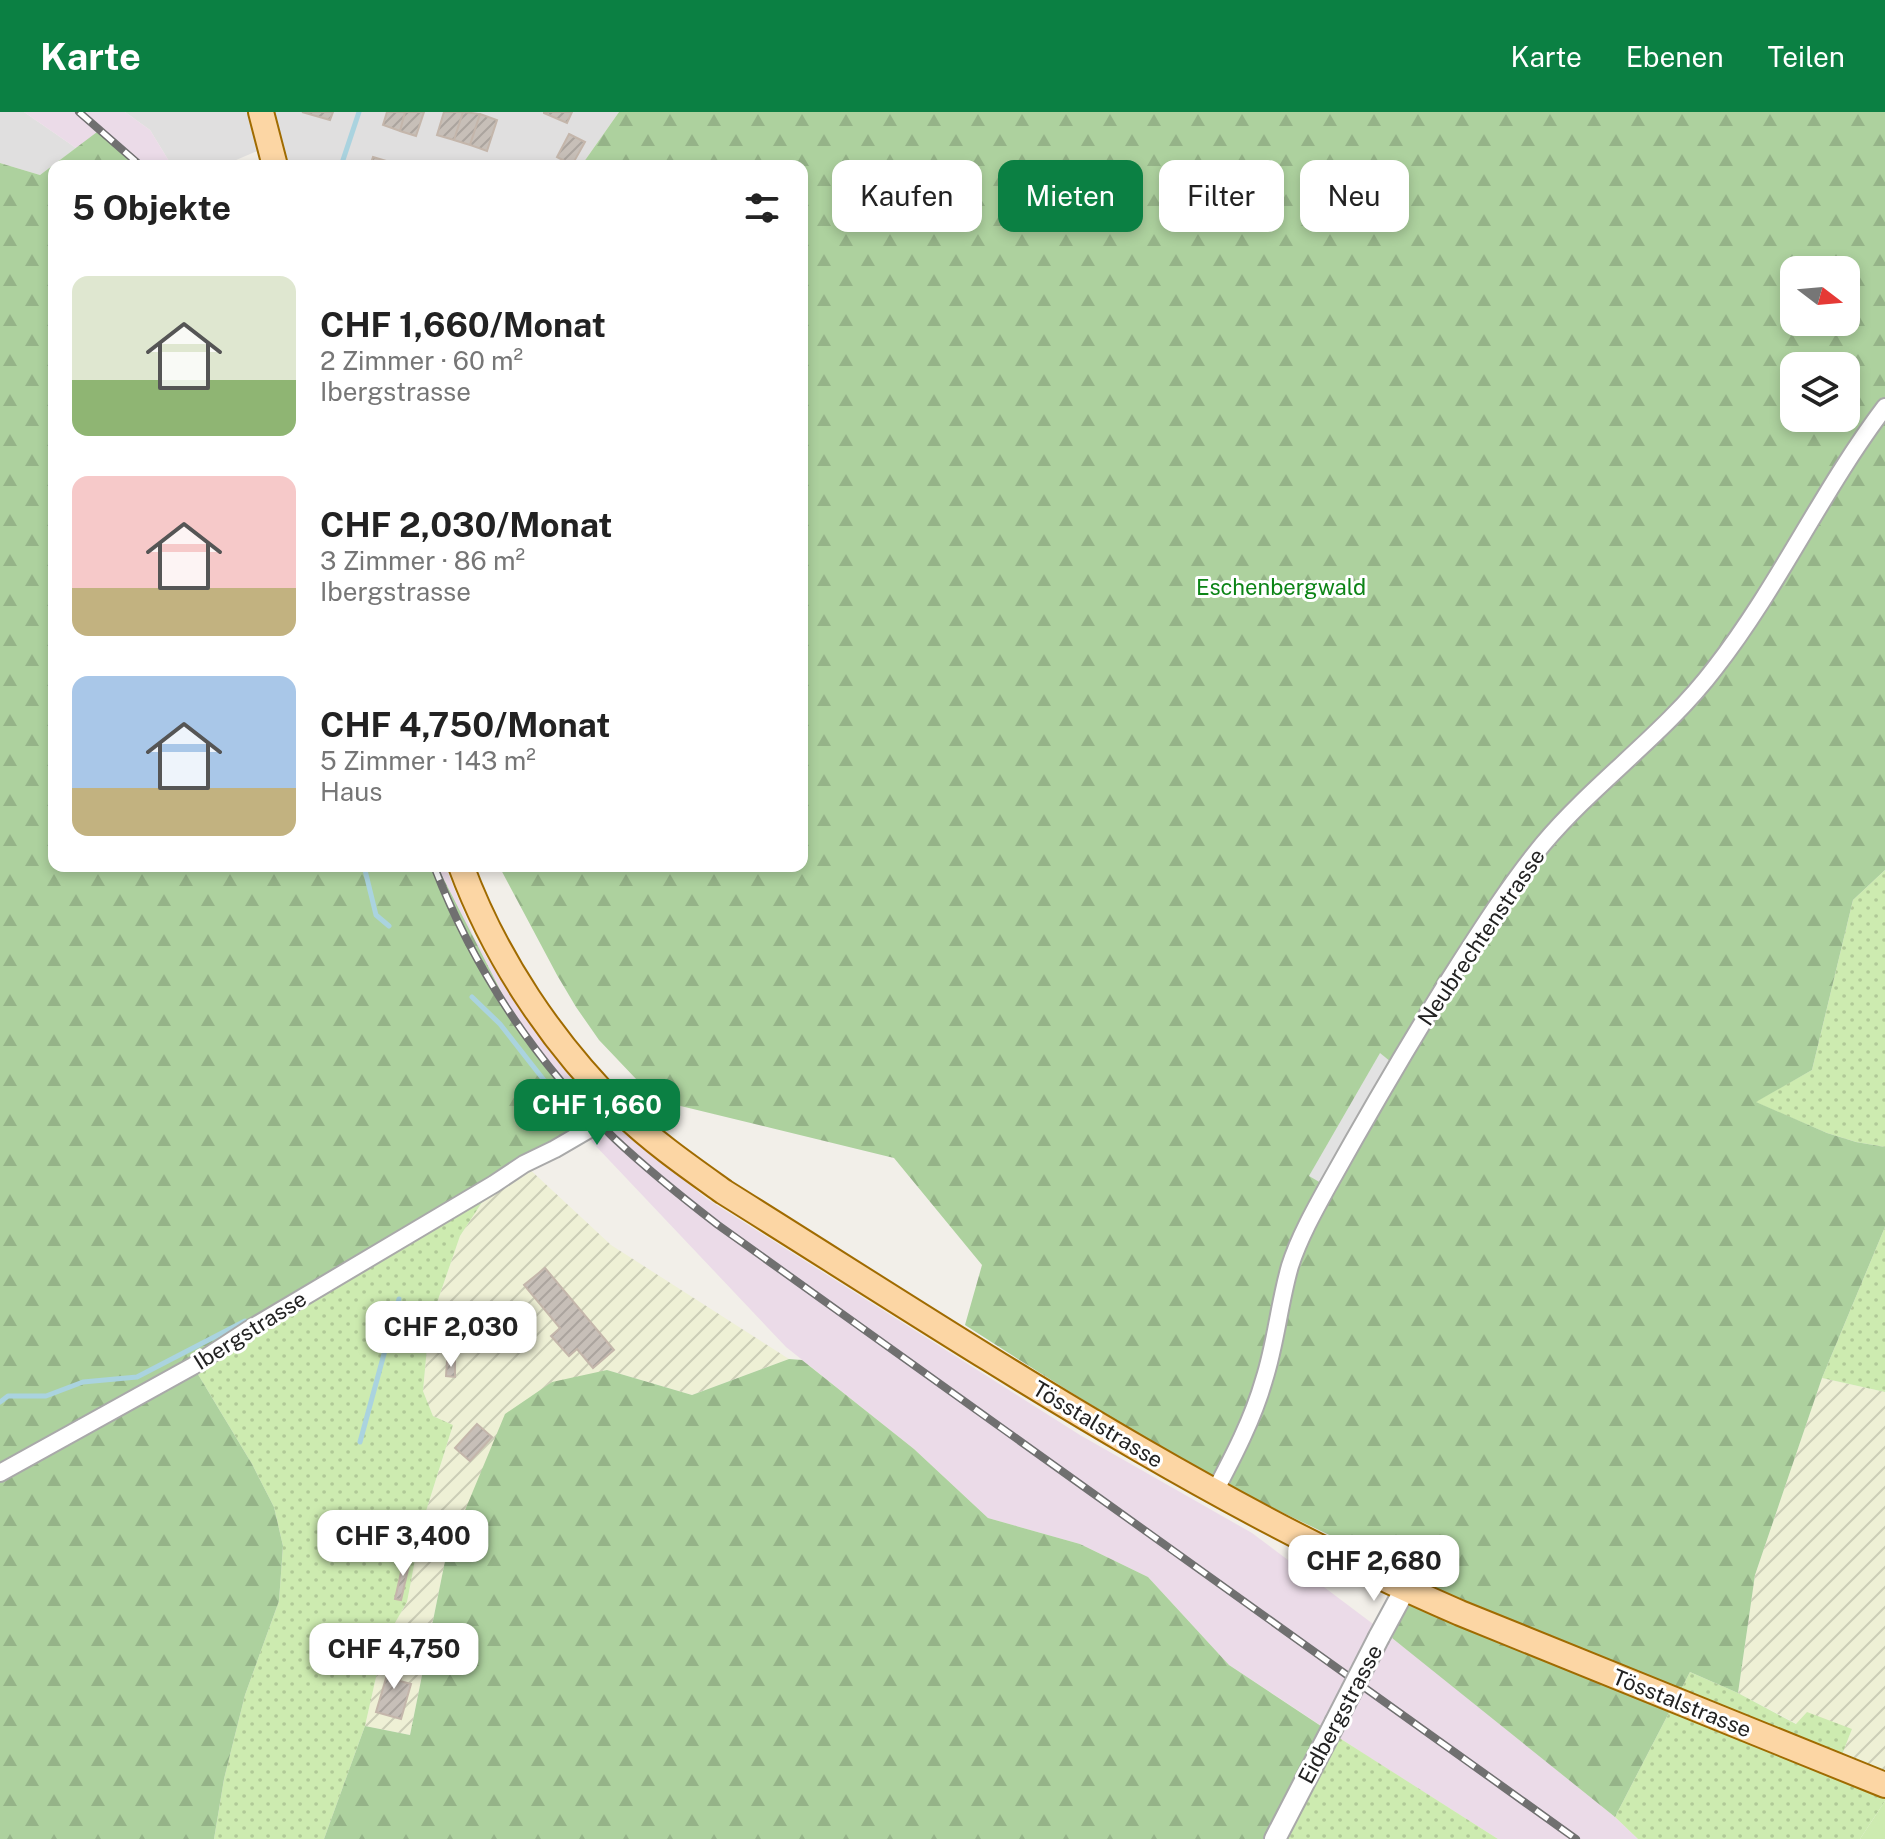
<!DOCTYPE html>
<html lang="de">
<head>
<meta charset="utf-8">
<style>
  :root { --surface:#fff; --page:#f2f2f2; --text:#222; --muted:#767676; --accent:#0b8043 }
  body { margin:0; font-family:"Public Sans",sans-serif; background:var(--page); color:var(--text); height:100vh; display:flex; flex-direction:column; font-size:30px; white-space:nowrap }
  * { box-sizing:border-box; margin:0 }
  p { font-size:26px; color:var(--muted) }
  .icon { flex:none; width:44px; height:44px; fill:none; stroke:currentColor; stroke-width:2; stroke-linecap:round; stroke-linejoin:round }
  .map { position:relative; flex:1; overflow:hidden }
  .drawer { position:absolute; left:48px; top:48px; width:760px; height:712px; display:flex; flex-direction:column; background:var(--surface); border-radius:16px; box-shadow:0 4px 12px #0003 }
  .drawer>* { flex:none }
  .banner { position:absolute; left:832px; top:48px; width:760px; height:72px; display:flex; gap:16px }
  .needle { width:52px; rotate:106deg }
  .buttons { position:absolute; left:1780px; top:144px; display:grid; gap:16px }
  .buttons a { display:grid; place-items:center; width:80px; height:80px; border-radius:16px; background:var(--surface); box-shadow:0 4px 12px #0003; font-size:40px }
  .price { position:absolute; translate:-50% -68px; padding:0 18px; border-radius:16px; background:#fff; color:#222; font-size:26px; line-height:52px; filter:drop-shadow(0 2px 4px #0008) }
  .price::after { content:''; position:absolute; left:50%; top:48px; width:24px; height:18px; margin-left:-12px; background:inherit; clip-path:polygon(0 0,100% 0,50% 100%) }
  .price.current { background:var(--accent); color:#fff }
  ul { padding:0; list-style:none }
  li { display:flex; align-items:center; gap:24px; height:200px; padding:0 24px }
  li span { display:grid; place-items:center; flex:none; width:224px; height:160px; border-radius:16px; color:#555 }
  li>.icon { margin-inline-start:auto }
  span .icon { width:96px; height:96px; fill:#fffc; stroke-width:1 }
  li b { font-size:34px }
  h2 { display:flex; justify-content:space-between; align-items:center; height:96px; padding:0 24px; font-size:34px }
  .tag { padding:0 28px; border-radius:16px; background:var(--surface); box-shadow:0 4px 12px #0003; font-size:28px; line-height:72px }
  .tag.current { background:var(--accent); color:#fff }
  header { display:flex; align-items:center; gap:48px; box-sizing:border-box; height:112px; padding:0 40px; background:var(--accent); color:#fff }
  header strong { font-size:38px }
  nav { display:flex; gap:44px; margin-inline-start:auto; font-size:28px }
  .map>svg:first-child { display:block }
  .residential { fill:#e0dfdf }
  .railway { fill:#ebdbe8 }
  .farmland { fill:url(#farmland-furrows) }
  .grass { fill:url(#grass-dots) }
  .forest { fill:url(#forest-firs); fill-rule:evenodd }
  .garden { fill:#cdebb0 }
  .parking { fill:#e2e2e2 }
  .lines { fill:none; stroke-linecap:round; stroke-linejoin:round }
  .stream { stroke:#aad3df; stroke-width:5 }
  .building { fill:url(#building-hatch); stroke:#c4b6ab; stroke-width:2 }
  .minor-casing { stroke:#a9a9a9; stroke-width:20 }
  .tertiary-casing { stroke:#a9a9a9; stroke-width:24 }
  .primary-casing { stroke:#a06b00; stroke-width:28 }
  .minor { stroke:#fff; stroke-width:16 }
  .tertiary { stroke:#fff; stroke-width:20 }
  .primary { stroke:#fcd6a4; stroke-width:24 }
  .rail-casing { stroke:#707070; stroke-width:8 }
  .rail { stroke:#fff; stroke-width:5; stroke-dasharray:15; stroke-linecap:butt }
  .tertiary-bridge-casing { stroke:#a9a9a9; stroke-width:24; stroke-linecap:butt }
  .tertiary-bridge { stroke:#fff; stroke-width:20 }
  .labels { text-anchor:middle; stroke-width:6; stroke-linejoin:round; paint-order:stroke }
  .park-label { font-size:22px; fill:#0c8416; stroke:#fff }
  .street-label { font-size:22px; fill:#222; stroke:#fff }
</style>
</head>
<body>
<header>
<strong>Karte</strong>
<nav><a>Karte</a><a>Ebenen</a><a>Teilen</a></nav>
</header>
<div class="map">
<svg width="1885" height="1727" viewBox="0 0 1885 1727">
  <defs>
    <pattern id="farmland-furrows" width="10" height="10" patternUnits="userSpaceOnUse" patternTransform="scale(2)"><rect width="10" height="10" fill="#eef0d5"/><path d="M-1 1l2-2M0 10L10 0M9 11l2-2" fill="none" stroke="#ccceb7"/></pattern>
    <pattern id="grass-dots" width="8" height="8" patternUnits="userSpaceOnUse" patternTransform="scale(2)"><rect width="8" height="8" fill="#cdebb0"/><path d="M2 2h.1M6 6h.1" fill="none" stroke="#b0c997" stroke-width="1.8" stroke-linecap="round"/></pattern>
    <pattern id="forest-firs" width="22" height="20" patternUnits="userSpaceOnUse" patternTransform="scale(2)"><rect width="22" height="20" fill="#add19e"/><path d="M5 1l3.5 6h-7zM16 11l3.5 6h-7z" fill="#95b388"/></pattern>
    <pattern id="building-hatch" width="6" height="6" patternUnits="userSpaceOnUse" patternTransform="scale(2)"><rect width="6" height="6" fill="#c7bfb8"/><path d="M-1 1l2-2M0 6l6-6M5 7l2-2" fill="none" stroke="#aba49e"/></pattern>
  </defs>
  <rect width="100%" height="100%" fill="#f2efe9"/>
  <path class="residential" d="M0 0H24L76 36 40 63 0 51Z
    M125 0H619L581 54H275L269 34 222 54H172L150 18Z"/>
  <path class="railway" d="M24 0H125L150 18 172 54H119L76 36Z
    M419 754H445L474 825 523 903 565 959 619 1016 707 1087 1080 1323 1252 1421 1413 1542 1615 1705 1638 1727H1498L1364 1642 1229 1553 1148 1465 1080 1432 988 1406 914 1337 786 1235 592 1030 506 912Z"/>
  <path class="farmland" d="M524 1052 611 1133 789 1247 692 1283 607 1258 446 1444 410 1623 365 1614 384 1530 407 1490 422 1412 453 1313 433 1304 423 1279 429 1214 460 1124 494 1072Z
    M1822 1266 1885 1280V1673L1838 1653 1852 1617 1797 1612 1738 1581 1755 1463Z"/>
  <path class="grass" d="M1885 758V1035L1856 1030 1827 1021 1755 990 1812 958 1853 788Z
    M494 1072 460 1124 429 1214 423 1279 433 1304 453 1313 422 1412 407 1490 384 1530 365 1614 324 1727H214L224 1667 245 1583 279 1489 283 1434 274 1395 252 1352 193 1254Z
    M1885 1115V1280L1822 1266Z
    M1690 1560 1738 1581 1796 1612 1807 1600 1852 1617 1838 1653 1885 1673V1689L1860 1727H1638L1615 1705Z
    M1330 1620 1498 1727H1275Z"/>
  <path class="forest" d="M619 0H1885V758L1853 788 1812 958 1756 990 1827 1021 1856 1030 1885 1035V1115L1822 1266 1755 1463 1738 1581 1690 1560 1615 1705 1392 1526 1420 1465C1353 1434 1286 1404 1222 1369 1134 1321 1049 1267 965 1213L982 1153 894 1046 656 988 599 928 576 895 557 863 499 754H802V54H581ZM1794 158H1846V210H1794ZM1794 254H1846V306H1794Z
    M101 17 141 54H54V754H437L515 907 558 965 599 1010 193 1254 252 1352 274 1395 283 1434 279 1489 245 1583 224 1667 214 1727H0V51L40 63Z
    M789 1247 802 1248 914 1337 988 1406 1080 1432 1148 1465 1229 1553 1330 1620 1275 1727H324L365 1614 410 1623 446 1444 505 1302 552 1270 607 1258 692 1283Z"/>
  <path class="garden" d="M1885 1689V1727H1860Z"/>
  <path class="parking" d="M1380 941 1396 954 1328 1075 1309 1064Z"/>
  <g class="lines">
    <path class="stream" d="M341 54 359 0
      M364 754 376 803 389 814
      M472 885 500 912 547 972 551 985V1007
      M0 1290 8 1284H46L83 1270 137 1265 245 1209
      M360 1330 399 1187"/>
  </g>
  <path class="building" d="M302 0H333L330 8Z
    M387 0H405L400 19 383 13Z
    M405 0H424L416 24 400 19Z
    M444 0H463L454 28 437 23Z
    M463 0 480 2 470 33 454 28Z
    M544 0H572L567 11 544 1Z
    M480 2 497 8 487 39 470 33Z
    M569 22 585 30 572 53 557 45Z
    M373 45 390 50 388 54H370Z
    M545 1156 614 1238 593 1256 577 1237 569 1244 551 1224 560 1216 524 1173Z
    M447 1249H455V1265L446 1264Z
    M477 1312 492 1325 470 1349 455 1336Z
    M405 1443 411 1444 401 1488 395 1487Z
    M392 1546 406 1550 400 1569 411 1572 401 1607 376 1600Z"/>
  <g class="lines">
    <defs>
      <path id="minor" d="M0 1361 193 1254 248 1218 494 1072 524 1052 555 1037 610 1005 623 1000
        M1214 1381C1233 1345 1253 1307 1264 1268 1276 1231 1279 1192 1290 1154 1299 1126 1314 1099 1329 1072 1367 1004 1406 937 1447 871 1477 824 1507 776 1543 732 1596 669 1665 622 1715 556 1779 474 1822 378 1885 295"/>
      <path id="tertiary" d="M1379 1525 1405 1477
        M1275 1727 1335 1611"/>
      <path id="primary" d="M261 0 275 54
        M461 754C495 846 552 931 622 1000 653 1030 689 1055 724 1080 964 1230 1200 1389 1460 1501L1885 1673"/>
    </defs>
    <use href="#minor" class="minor-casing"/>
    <use href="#tertiary" class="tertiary-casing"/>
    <use href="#primary" class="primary-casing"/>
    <use href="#minor" class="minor"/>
    <use href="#tertiary" class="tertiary"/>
    <use href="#primary" class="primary"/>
    <defs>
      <path id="rail" d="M79 0 141 54
        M434 754C473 856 536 951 615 1027 648 1058 683 1086 718 1113L1576 1727"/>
    </defs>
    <use href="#rail" class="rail-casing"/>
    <use href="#rail" class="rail"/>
    <defs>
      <path id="tertiary-bridge" d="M1335 1611 1379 1525"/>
    </defs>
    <use href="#tertiary-bridge" class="tertiary-bridge-casing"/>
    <use href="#tertiary-bridge" class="tertiary-bridge"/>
  </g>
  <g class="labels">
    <g class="park-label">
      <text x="1281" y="483">Eschenbergwald</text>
    </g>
    <g class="street-label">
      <text transform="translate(1481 825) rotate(-56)" y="8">Neubrechtenstrasse</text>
      <text transform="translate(250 1218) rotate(-32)" y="8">Ibergstrasse</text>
      <text transform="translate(1098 1312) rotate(31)" y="8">Tösstalstrasse</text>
      <text transform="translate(1682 1591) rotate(22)" y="8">Tösstalstrasse</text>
      <text transform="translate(1340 1602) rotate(-62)" y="8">Eidbergstrasse</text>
    </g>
  </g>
</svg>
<div class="buttons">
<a><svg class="needle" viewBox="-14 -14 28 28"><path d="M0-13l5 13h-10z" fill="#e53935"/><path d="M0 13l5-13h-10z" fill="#767676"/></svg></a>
<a><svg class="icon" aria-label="layers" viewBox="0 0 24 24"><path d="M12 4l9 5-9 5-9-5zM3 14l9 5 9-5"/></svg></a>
</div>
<b class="price current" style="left:597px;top:1035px">CHF 1,660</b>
<b class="price" style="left:451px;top:1257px">CHF 2,030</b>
<b class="price" style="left:403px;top:1466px">CHF 3,400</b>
<b class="price" style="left:1374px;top:1491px">CHF 2,680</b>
<b class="price" style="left:394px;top:1579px">CHF 4,750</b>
<div class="banner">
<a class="tag">Kaufen</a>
<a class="tag current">Mieten</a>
<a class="tag">Filter</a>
<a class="tag">Neu</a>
</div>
<section class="drawer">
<h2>5 Objekte<svg class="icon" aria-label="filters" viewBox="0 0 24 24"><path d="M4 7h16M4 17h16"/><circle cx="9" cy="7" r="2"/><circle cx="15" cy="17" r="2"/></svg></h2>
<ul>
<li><span style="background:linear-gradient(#dfe7d0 65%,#8fb573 0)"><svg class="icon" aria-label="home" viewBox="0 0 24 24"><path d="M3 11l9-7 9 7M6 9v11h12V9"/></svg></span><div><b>CHF 1,660/Monat</b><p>2 Zimmer · 60 m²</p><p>Ibergstrasse</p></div></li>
<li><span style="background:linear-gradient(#f6c9c9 70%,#c2b280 0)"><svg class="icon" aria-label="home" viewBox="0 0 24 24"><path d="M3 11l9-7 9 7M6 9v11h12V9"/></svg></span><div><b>CHF 2,030/Monat</b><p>3 Zimmer · 86 m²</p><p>Ibergstrasse</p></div></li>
<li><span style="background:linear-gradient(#a9c7e8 70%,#c2b280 0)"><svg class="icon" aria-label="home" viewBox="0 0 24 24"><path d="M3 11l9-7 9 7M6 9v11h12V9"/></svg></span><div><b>CHF 4,750/Monat</b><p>5 Zimmer · 143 m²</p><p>Haus</p></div></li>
</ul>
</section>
</div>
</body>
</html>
